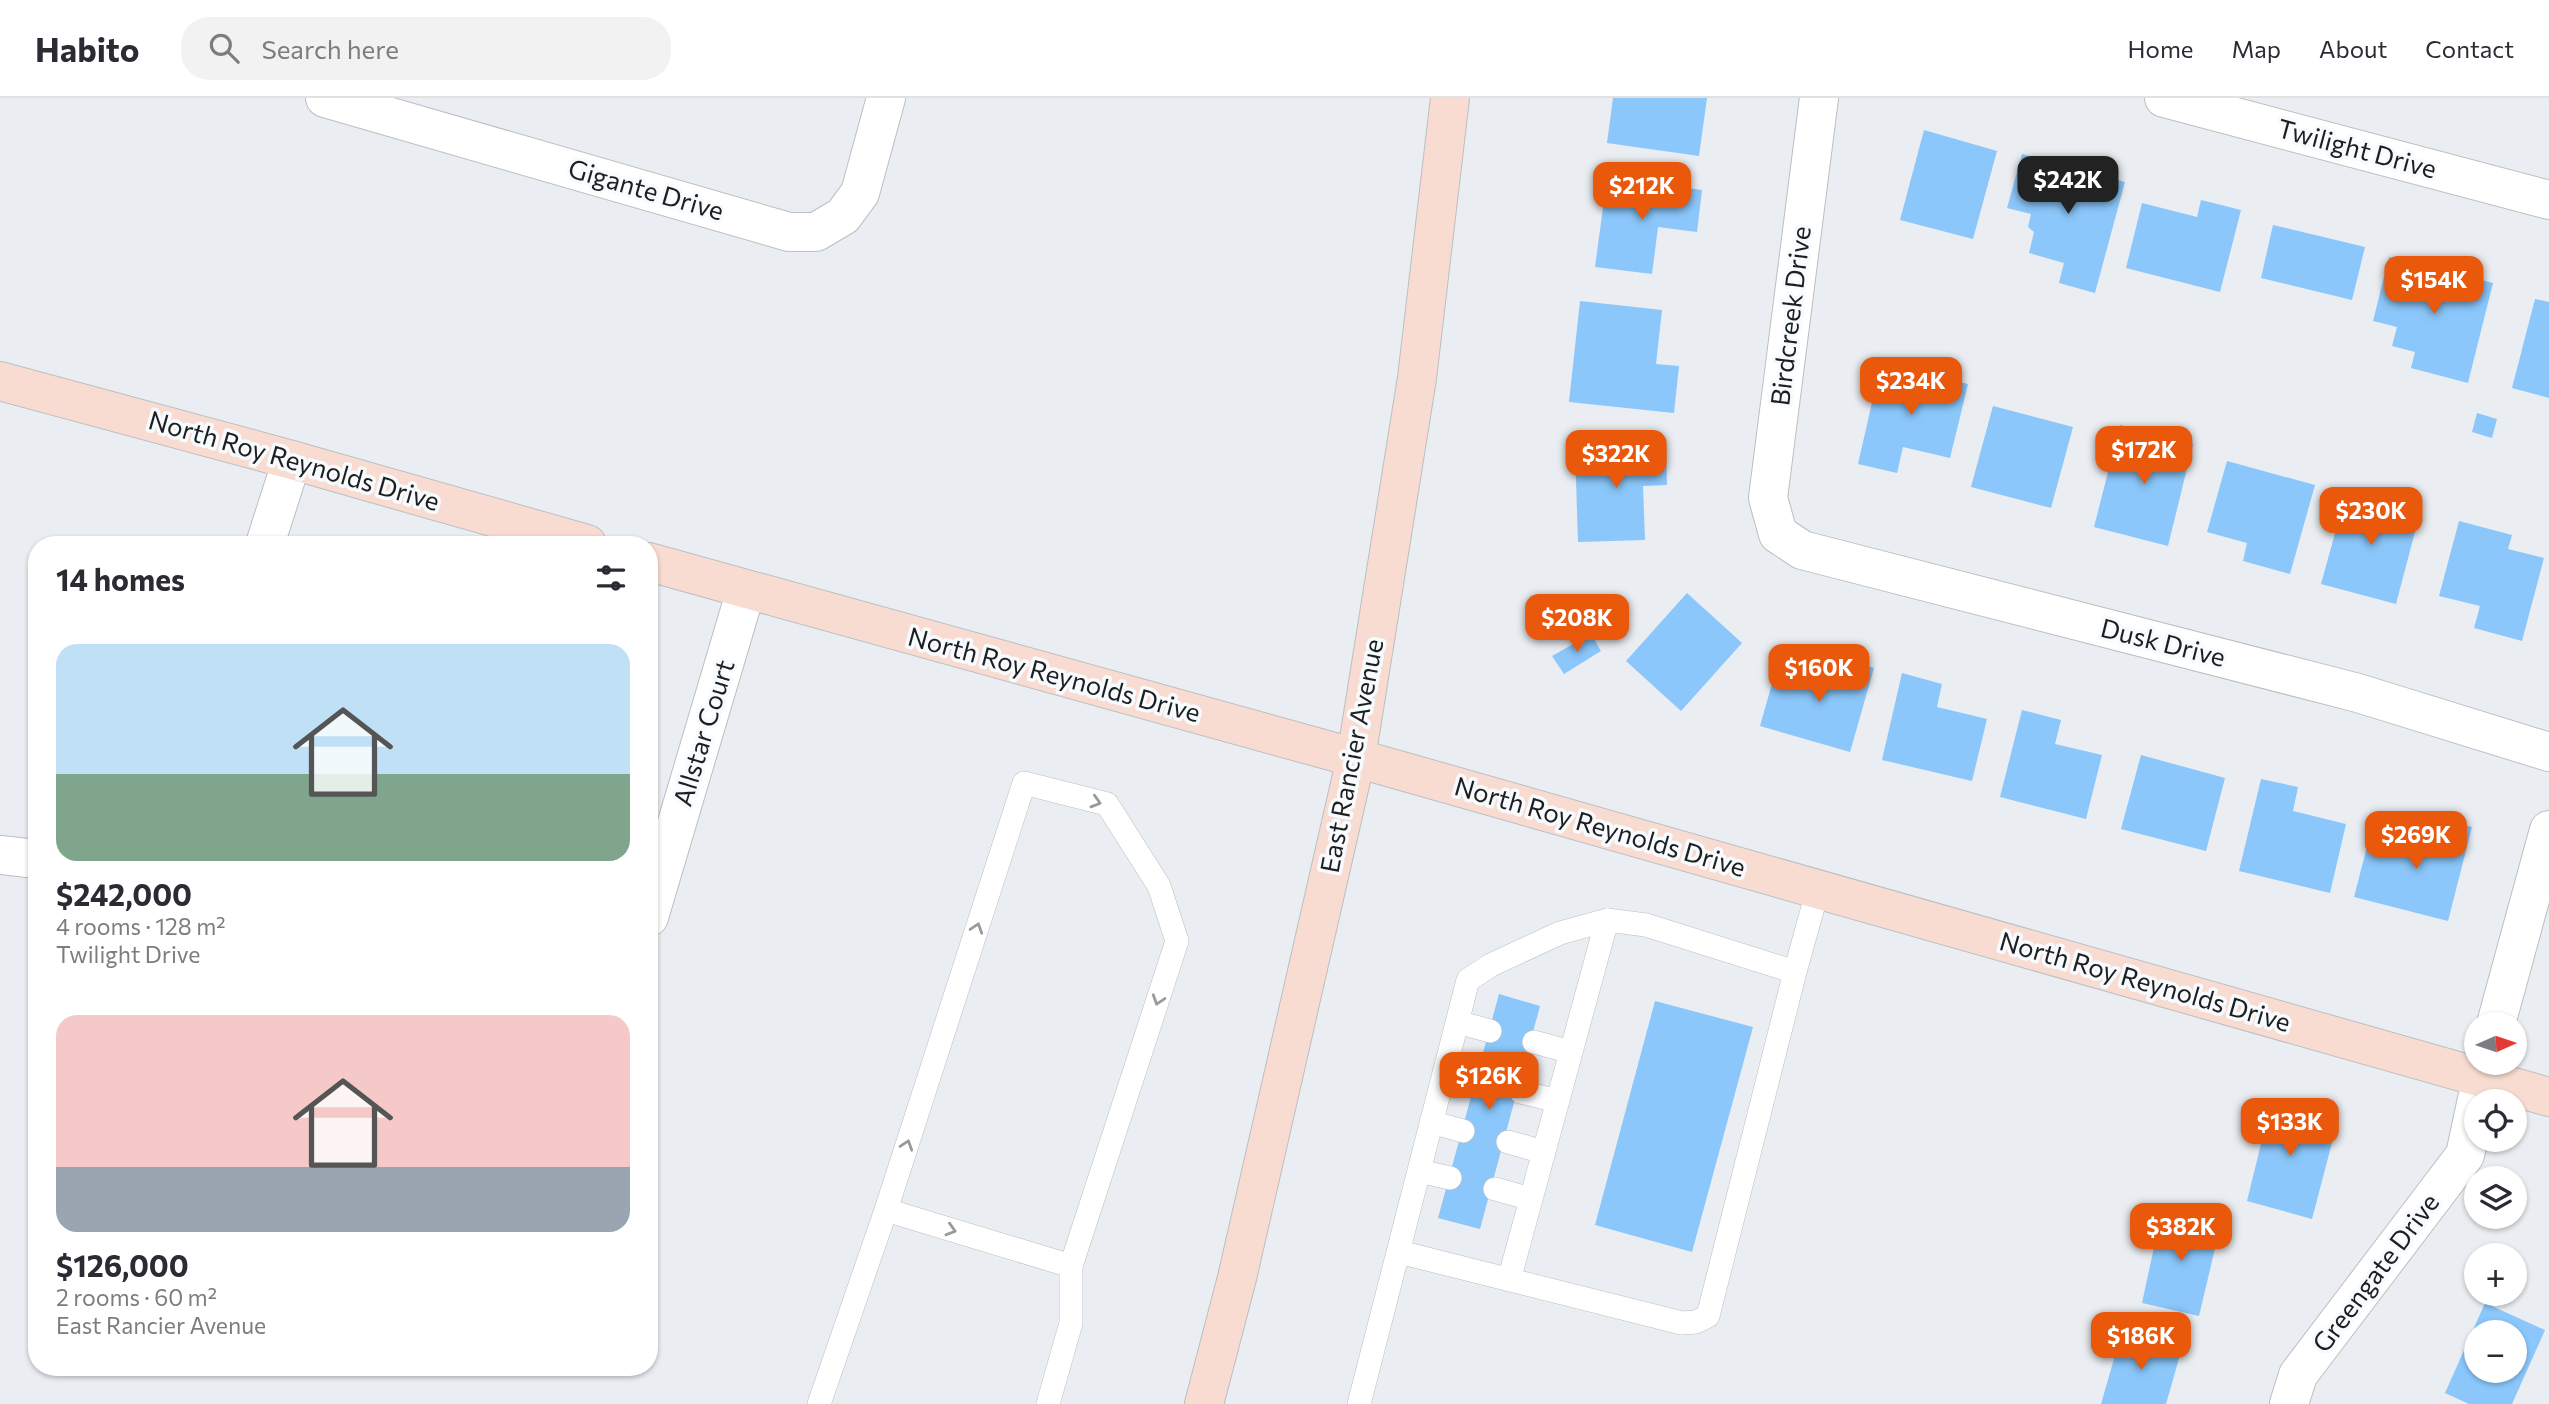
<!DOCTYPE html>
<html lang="en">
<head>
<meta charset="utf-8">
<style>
  :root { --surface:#fff; --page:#f2f2f3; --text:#2b2b33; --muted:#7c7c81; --line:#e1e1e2; --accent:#ea580c }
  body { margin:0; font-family:Commissioner,sans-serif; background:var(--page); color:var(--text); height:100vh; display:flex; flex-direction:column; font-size:26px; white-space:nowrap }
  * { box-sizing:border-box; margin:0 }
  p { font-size:23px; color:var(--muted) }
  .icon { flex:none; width:38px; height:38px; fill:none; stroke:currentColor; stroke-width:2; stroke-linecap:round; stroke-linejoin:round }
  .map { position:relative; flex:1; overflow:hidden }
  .sheet { position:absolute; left:28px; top:438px; width:630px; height:840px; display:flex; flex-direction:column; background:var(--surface); border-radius:28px; box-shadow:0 2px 5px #0004 }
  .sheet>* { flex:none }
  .needle { width:46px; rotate:87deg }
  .fabs { position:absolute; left:2464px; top:914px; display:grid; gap:14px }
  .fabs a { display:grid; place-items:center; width:63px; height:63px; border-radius:50%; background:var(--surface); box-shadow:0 2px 5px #0004; font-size:35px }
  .price { position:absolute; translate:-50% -60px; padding:0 16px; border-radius:14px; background:var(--accent); color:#fff; font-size:23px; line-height:46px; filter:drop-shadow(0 2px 4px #0008) }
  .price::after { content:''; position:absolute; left:50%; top:42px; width:21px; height:16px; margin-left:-10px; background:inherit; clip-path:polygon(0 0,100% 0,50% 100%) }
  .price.current { background:#222; color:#fff }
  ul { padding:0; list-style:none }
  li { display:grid; align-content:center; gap:14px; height:371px; padding:0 28px }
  li span { display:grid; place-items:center; height:217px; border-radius:21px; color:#555 }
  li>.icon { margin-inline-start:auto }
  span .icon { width:126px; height:126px; fill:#fffc; stroke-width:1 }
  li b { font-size:30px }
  h2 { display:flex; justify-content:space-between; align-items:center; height:84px; padding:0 28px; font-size:30px }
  header { display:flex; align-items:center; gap:42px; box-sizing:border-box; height:98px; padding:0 35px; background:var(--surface); border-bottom:2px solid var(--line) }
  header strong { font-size:33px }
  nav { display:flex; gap:38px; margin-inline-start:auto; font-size:24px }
  .search { width:490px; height:63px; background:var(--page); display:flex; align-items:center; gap:18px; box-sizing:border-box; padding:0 24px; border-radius:28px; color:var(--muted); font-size:26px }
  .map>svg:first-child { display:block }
  .building { fill:#8bc7fb; fill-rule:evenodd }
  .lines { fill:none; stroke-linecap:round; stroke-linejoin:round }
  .lane-casing { stroke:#bbbfc2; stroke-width:24 }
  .street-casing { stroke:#bbbfc2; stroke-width:40 }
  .secondary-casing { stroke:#bbbfc2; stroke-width:40 }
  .lane { stroke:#fff; stroke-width:23 }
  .street { stroke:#fff; stroke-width:38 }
  .secondary { stroke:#f8dcd2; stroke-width:38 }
  .oneway { stroke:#999a9a }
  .labels { text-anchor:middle; stroke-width:7; stroke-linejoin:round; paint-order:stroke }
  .street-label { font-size:26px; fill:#1d1e1f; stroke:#f7fbfe }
</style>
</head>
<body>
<header>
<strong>Habito</strong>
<div class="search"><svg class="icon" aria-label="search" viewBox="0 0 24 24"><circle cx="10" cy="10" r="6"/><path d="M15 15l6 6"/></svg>Search here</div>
<nav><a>Home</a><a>Map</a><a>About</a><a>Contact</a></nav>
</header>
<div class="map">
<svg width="2549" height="1306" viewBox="0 0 2549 1306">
  <rect width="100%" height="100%" fill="#eaedf1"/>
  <path class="building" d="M1613 0H1707L1699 58 1607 45Z
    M1924 32 1997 53 1973 141 1900 122Z
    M2022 56 2125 84 2095 195 2059 185 2064 165 2029 155 2034 134 2028 129 2031 116 2007 110Z
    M1607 80 1702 92 1697 134 1658 129 1652 176 1595 169Z
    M2201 102 2241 112 2220 194 2126 170 2142 105 2197 119Z
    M2273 127 2365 149 2352 202 2261 180Z
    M2389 159 2493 185 2468 285 2411 270 2415 254 2392 248 2397 229 2373 223Z
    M2535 201 2549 204V300L2512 290Z
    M1580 203 1662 212 1656 266 1679 268 1674 315 1569 304Z
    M1881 265 1968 286 1950 360 1903 349 1897 375 1858 366Z
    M1993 308 2073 329 2051 410 1971 389Z
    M2477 315 2497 321 2492 340 2472 334Z
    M2120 327 2193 346 2168 448 2094 429Z
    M1666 347 1667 387 1643 388 1645 442 1578 444 1575 350Z
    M2227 363 2315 387 2290 476 2243 463 2247 445 2207 434Z
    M2347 392 2421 411 2396 506 2321 486Z
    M2459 423 2512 437 2508 451 2544 460 2522 543 2474 530 2480 508 2439 498Z
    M1687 495 1742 545 1681 613 1626 563Z
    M1591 536 1601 553 1564 576 1552 558Z
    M1835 558 1874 570 1850 654 1760 628 1777 568 1828 583Z
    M1902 575 1942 586 1937 609 1987 621 1972 683 1882 662Z
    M2022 612 2061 622 2055 646 2102 657 2086 721 2000 699Z
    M2141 657 2225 680 2206 753 2121 731Z
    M2261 681 2298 689 2293 713 2346 726 2330 795 2239 773Z
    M2432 718 2472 729 2448 823 2354 799 2370 737 2424 751Z
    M1499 896 1540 908 1480 1131 1438 1120Z
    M1655 903 1753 929 1692 1154 1595 1127Z
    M2261 1002 2338 1022 2312 1121 2247 1103 2262 1042 2251 1039Z
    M2162 1112 2221 1125 2199 1218 2142 1205Z
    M2485 1205 2545 1232 2512 1306H2469L2445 1295ZM2476 1234H2515V1272H2476Z
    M2122 1233 2182 1250 2166 1306H2101Z"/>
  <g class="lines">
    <defs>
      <path id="lane" d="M1457 924 1490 933
        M1534 944 1571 954
        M1444 975 1476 983
        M1521 994 1558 1003
        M1431 1024 1463 1033
        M1508 1044 1544 1054
        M1419 1073 1450 1080
        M1495 1091 1531 1101
        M886 1112 1071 1168
        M1399 1154 1682 1225 1696 1224 1708 1218 1795 874
        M1509 1182 1607 822
        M819 1306 886 1112 1024 685 1107 706 1159 788 1177 843 1071 1168V1225L1048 1306
        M1359 1306 1468 882 1491 867 1560 835 1607 822 1646 827 1795 874 1818 791"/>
      <path id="street" d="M325 0 789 134H816L843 118 860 95 886 0
        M1819 0 1768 400 1778 436 1802 452 2358 595 2549 654
        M2164 0 2549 102
        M265 446 292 362
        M0 757 37 761
        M649 819 746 492
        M2496 926 2549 732
        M2289 1306 2298 1277 2465 1057 2485 964"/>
      <path id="secondary" d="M0 283 292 362 587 446
        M649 464 1356 660 2549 999
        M1204 1306 1237 1180 1356 660 1417 280 1450 0"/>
    </defs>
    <use href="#lane" class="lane-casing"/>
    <use href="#street" class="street-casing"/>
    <use href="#secondary" class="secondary-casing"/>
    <use href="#lane" class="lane"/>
    <use href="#street" class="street"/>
    <use href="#secondary" class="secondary"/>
  </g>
  <defs><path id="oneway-chevron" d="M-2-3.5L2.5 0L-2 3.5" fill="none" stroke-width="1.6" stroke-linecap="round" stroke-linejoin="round" transform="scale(1.75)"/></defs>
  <g class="oneway">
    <use href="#oneway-chevron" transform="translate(1096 704) rotate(16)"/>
    <use href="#oneway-chevron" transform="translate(977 830) rotate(-72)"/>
    <use href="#oneway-chevron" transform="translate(1158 902) rotate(108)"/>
    <use href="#oneway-chevron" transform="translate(907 1047) rotate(-72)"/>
    <use href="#oneway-chevron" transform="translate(951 1132) rotate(17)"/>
  </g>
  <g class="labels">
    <g class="street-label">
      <text transform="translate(2357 51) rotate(15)" y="9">Twilight Drive</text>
      <text transform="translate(646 92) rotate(16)" y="9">Gigante Drive</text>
      <text transform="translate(1791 218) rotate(-83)" y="9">Birdcreek Drive</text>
      <text transform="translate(294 363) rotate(16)" y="9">North Roy Reynolds Drive</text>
      <text transform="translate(2163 545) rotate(14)" y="9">Dusk Drive</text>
      <text transform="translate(1054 577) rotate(15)" y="9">North Roy Reynolds Drive</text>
      <text transform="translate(704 635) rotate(-73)" y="9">Allstar Court</text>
      <text transform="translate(1352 658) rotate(-79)" y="9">East Rancier Avenue</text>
      <text transform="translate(1600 729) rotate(16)" y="9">North Roy Reynolds Drive</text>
      <text transform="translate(2145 884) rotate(16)" y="9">North Roy Reynolds Drive</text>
      <text transform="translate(2376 1175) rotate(-53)" y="9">Greengate Drive</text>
    </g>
  </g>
</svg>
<div class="fabs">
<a><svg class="needle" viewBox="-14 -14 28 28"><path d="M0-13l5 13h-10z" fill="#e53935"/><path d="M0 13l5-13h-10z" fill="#7c7c81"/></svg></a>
<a><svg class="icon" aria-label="locate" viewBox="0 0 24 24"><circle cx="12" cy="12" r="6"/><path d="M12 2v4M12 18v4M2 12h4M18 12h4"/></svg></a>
<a><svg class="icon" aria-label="layers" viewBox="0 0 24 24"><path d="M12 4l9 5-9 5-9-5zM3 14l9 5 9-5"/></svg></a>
<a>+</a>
<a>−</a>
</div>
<b class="price current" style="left:2068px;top:118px">$242K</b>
<b class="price" style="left:1642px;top:124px">$212K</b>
<b class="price" style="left:2434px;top:218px">$154K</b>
<b class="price" style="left:1911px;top:319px">$234K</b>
<b class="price" style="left:2144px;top:388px">$172K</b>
<b class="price" style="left:1616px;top:392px">$322K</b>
<b class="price" style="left:2371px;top:449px">$230K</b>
<b class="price" style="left:1577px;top:556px">$208K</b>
<b class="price" style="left:1819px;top:606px">$160K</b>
<b class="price" style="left:2416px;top:773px">$269K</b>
<b class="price" style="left:1489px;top:1014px">$126K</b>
<b class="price" style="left:2290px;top:1060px">$133K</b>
<b class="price" style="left:2181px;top:1165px">$382K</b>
<b class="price" style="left:2141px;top:1274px">$186K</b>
<section class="sheet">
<h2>14 homes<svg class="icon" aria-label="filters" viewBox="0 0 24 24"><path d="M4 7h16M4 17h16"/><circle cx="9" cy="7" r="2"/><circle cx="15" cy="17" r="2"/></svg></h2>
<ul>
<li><span style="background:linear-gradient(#bfe0f5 60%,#7fa58c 0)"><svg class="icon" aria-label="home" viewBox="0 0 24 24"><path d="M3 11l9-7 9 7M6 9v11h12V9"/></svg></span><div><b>$242,000</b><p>4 rooms · 128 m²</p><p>Twilight Drive</p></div></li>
<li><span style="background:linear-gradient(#f6c9c9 70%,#9aa5b1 0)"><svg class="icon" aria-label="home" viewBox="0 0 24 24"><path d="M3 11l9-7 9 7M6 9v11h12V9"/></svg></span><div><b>$126,000</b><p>2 rooms · 60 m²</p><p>East Rancier Avenue</p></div></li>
</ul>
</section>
</div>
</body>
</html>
